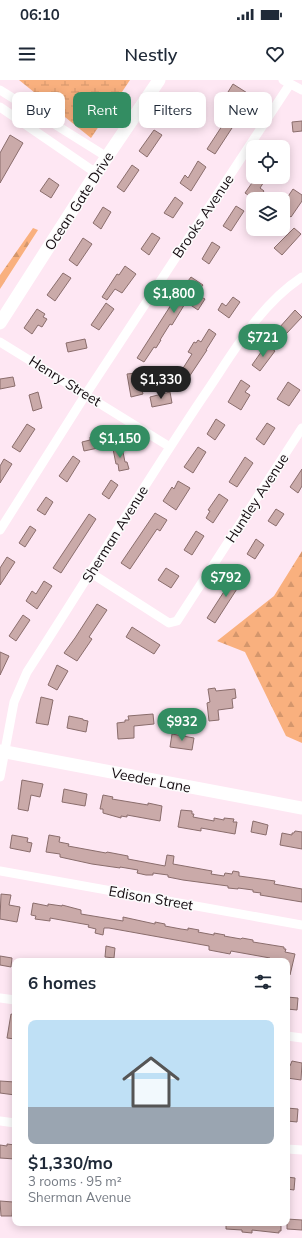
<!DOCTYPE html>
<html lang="en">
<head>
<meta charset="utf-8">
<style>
  :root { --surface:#fff; --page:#f2f2f3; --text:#1f2937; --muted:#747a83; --line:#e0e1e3; --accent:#338d62 }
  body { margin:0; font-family:Mulish,sans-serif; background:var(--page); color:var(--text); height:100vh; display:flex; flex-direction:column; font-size:15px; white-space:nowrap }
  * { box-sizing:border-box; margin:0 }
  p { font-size:13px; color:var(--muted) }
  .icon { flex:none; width:22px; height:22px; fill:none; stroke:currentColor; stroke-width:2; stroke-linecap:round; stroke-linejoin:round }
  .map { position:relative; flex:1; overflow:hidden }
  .sheet { position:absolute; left:12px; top:878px; width:278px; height:268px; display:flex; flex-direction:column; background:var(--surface); border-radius:8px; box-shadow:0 2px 10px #0003 }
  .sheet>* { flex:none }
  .top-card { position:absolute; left:12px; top:12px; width:278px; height:36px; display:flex; gap:8px }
  .fabs { position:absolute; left:246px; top:60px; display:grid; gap:8px }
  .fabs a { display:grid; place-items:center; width:44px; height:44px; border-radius:8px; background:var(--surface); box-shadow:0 2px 10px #0003; font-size:20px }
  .price { position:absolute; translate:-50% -34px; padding:0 9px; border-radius:14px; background:var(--accent); color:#fff; font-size:13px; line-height:26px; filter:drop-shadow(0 1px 2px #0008) }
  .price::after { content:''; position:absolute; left:50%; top:24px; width:12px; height:9px; margin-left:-6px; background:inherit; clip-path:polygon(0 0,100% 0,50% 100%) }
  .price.on { background:#222; color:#fff }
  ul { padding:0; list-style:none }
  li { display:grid; align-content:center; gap:8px; height:212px; padding:0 16px }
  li+li { border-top:1px solid var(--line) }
  li span { display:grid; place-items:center; height:124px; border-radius:8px; color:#555 }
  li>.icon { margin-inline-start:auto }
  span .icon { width:72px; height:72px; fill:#fffc; stroke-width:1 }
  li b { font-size:17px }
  h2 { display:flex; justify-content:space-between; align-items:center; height:48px; padding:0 16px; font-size:17px }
  .chip { padding:0 14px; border-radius:8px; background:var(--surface); box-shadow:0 2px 10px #0003; font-size:14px; line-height:36px }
  .chip.on { background:var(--accent); color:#fff }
  .status { display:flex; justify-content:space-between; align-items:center; height:28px; padding:0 20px; background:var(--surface); direction:ltr }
  .status svg { height:11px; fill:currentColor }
  header { display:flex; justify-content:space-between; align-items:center; height:52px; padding:0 16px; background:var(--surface); font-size:18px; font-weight:600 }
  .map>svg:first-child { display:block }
  .forest { fill:url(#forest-firs) }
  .wetland { fill:url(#wetland-marsh) }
  .building { fill:#caaaa9; stroke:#8a6d6c }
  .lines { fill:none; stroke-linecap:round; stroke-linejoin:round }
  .street { stroke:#fff; stroke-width:9 }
  .secondary { stroke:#fff; stroke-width:13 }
  .labels { text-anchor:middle; stroke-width:3; stroke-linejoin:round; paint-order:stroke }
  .street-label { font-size:14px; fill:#12090e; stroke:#fbfbfb }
</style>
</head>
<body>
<div class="status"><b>06:10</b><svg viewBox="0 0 49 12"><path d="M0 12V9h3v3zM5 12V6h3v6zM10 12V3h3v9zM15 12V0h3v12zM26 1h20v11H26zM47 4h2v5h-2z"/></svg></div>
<header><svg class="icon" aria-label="menu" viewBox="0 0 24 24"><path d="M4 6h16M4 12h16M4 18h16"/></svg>Nestly<svg class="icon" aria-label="heart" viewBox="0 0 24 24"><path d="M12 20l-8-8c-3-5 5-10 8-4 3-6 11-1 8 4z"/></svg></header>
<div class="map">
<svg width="302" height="1158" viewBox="0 0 302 1158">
  <defs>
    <pattern id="forest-firs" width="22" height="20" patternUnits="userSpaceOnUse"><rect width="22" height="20" fill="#f9b07e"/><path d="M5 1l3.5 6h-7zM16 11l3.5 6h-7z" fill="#d4966c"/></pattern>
    <pattern id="wetland-marsh" width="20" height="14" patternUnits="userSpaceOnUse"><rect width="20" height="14" fill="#f9b07e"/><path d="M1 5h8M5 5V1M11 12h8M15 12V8" fill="none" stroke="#d4966c"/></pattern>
  </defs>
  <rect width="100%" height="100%" fill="#fee7f3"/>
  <path class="forest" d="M33 148 38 150 0 209V195Z
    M302 471V663L286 656 245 572 217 561 274 516Z"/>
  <path class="wetland" d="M19 0H130L91 58Z"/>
  <path class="building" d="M233 4 252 16 238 37 231 32 239 20 228 12Z
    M175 18 183 23 174 35 167 30Z
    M302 41V51L293 52 292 42Z
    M224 43 232 48 215 74 207 69Z
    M154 50 162 55 147 77 139 71Z
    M10 55 23 63 0 103V73Z
    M198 81 206 87 191 111 180 103 185 95 188 98Z
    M132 85 139 90 124 112 117 107Z
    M256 97H267L260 108 264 111 259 118 255 115 253 118 245 113Z
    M49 98 59 105 51 118 40 111Z
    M293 109 302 115V121L291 137 283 131V124Z
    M175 117 183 123 173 138 164 133Z
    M236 126 244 131 231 151 223 146Z
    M103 127 111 132 101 149 93 143Z
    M294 148 301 154 282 175 274 168Z
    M152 153 160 158 149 175 141 169Z
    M83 158 92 164 77 186 69 180Z
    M212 162 220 167 209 184 202 179Z
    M125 186 136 194 122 213 115 209 107 220 102 217 117 194 119 195Z
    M63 193 71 198 55 221 47 215Z
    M191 197 203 205 196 214 205 219 198 230 186 222 172 245 170 244 160 260H161L156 268 154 267 144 282 137 278 187 200 188 201Z
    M233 217 240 222 229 238 218 230 222 223 226 226Z
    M106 223 114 229 99 250 91 245Z
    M37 229 45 234 43 237 47 239 42 247 38 245 32 254 24 248Z
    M295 230 302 237 286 254 279 248Z
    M209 249 216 254 206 270H207L181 309 173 304 192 274 188 272 194 262 196 263 198 260 201 262Z
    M85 259 87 268 68 272 66 263Z
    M266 265 275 271 260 291 252 285Z
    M136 293 138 303H140L143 314 131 317 127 294Z
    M13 297 15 306 0 309V299Z
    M241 300 250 306 245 312 250 315 241 330 228 322Z
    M288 302 300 310 289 326 277 319Z
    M38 312 42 328 33 331 29 315Z
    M170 312 172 323 152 327 150 317Z
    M216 339 225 345 215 360 207 354Z
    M267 343 275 348 264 365 256 359Z
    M27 344 35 349 20 372 12 367Z
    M105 355V356L111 355 112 365 84 371 82 362 90 360V357Z
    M122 367 125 382H127L129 389 119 391 118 384H116L113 369Z
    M198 367 206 372 193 393 184 387Z
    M73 376 80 381 67 402 59 396Z
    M245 377 253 383 237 407 229 402Z
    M4 379 12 384 0 403V386Z
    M302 389V406L298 413 290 407Z
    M111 400 118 405 109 419 102 414Z
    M178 401 190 408 176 430 163 421 172 407 174 409Z
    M219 414 228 420 213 443 206 438 210 431 208 430Z
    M46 417 53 422 45 435 37 430Z
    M276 429 284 434 276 446 268 441Z
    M155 433 167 440 160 451 157 449 130 489 121 483Z
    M89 434 96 439 61 493 53 488Z
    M30 446 36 450 25 467 19 463Z
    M196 451 204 456 192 475 184 470Z
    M256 459 264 465 255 479 247 474Z
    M7 477 15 482 0 505V488Z
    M166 488 179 496 171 508 158 500Z
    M236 493 244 498 215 543 207 538Z
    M44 501 52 506 37 529 26 521 32 511 36 514Z
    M97 524 107 530 89 557 92 559 77 581 64 573 75 558Z
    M23 535 30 540 16 561 9 556Z
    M132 547 160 565 154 574 126 557Z
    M0 572 9 576 0 595Z
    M57 585 68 591 57 610 48 605Z
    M215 608 216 611 235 609 236 618 232 619 233 628 218 630 219 640 209 641 207 623 210 622 208 609Z
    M41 617 53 620 48 645 36 643Z
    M153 634 154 644 134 646V658L118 659 117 643 125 642V640H129L128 636Z
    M69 636 83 639V640L88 641 86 652 67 648Z
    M172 654 194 658 192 670 170 667Z
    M22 700 43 704 40 717 31 715 28 731 18 729Z
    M64 709 87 714 85 726 62 722Z
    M103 715 113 717 112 719 148 725V723L162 726 160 741 127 735V737L121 736V738L103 733V729H100Z
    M181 730 192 731V734H194L193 737 214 741V738L224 740V738L234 739 233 742H237L235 754 201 748V751L178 747Z
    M253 741 268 745 266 755 251 752Z
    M295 751 302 752V769L280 765 282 753 292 755V753H294Z
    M12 755 28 758 27 762 32 763 30 772 10 768Z
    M49 755 60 757 59 762 69 764 68 766 106 773 107 772 128 776V779L165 786 167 775 174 776 173 784 212 791 211 794 224 796 225 793 232 794 233 791 239 792V796L275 801 274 804 302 809V822L260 815 261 813 253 812V810L238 808V809L228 808V806L183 800 168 797V795L153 793V795H146L137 793 138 790 120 787V788L92 784 60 777V774L46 772Z
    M1 814 11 815 9 825 20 827 17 842 0 839Z
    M33 823 48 826V824L62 826V825L81 830V834L123 841V837L155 844V842L165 844V846L181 849 188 850V848L199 850 198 852 214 855V853L225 855 224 856 241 859 242 858 253 860V862L284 867V869H286L285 872 295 874 290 895H287V881H270V878L231 871 230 874 209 870V866L109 848H104L103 855 95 853 96 849 88 847 89 845 50 838V841L35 839 36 836 31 835Z
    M106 866 115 868 114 878 105 877Z
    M0 876 12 878 11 887 0 885Z
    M287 917 298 918 297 930 287 929Z
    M11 934 15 935V959L7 958Z
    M292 981 302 983 301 1000 287 998V985L290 986Z
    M0 1001 15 1002V1015L0 1013Z
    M287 1028 298 1029 297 1042 287 1041Z
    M7 1064 15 1065V1079L0 1078V1065L7 1066Z
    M287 1097 295 1098 294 1110 287 1109Z
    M0 1121 13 1122 12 1136H1Z
    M287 1139 302 1140V1150L287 1149Z
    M226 1143H281V1151H279V1153L252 1150V1153L242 1152V1150L226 1149Z"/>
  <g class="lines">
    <path class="street" d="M283 0 302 10
      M0 10 107 77
      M0 27 96 93
      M0 262 170 367
      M0 450 86 314 290 4
      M91 493 169 543 177 541 302 348
      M0 697 14 622 27 592C86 501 142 408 203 317 232 275 258 226 302 197
      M0 791 302 845
      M0 918 15 920
      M287 956 302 958
      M0 1041 15 1043
      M287 1069 302 1070"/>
    <path class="secondary" d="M0 243 96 93 159 0
      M0 671 302 728"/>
  </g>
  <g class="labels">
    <g class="street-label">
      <text transform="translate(79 121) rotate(-57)" y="5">Ocean Gate Drive</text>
      <text transform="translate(203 136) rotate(-56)" y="5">Brooks Avenue</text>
      <text transform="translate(65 301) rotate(32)" y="5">Henry Street</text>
      <text transform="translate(257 418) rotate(-57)" y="5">Huntley Avenue</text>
      <text transform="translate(115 454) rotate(-58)" y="5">Sherman Avenue</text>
      <text transform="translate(151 700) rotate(11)" y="5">Veeder Lane</text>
      <text transform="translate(151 818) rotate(10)" y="5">Edison Street</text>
    </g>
  </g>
</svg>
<div class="fabs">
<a><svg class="icon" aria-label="locate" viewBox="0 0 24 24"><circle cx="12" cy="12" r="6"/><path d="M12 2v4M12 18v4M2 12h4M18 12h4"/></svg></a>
<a><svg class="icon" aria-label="layers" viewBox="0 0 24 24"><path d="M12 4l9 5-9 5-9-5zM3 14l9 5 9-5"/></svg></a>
</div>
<b class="price" style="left:174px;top:234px">$1,800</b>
<b class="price" style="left:263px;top:278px">$721</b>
<b class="price on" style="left:161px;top:320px">$1,330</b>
<b class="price" style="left:120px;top:379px">$1,150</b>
<b class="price" style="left:226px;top:518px">$792</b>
<b class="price" style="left:182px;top:662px">$932</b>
<div class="top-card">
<a class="chip">Buy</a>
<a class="chip on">Rent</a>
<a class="chip">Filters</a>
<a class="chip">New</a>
</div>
<section class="sheet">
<h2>6 homes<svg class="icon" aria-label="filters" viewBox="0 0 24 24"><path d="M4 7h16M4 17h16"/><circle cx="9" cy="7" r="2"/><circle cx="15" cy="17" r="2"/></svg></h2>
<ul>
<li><span style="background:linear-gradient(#bfe0f5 70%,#9aa5b1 0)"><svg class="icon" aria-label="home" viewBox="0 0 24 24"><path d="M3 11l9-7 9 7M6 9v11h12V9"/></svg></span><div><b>$1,330/mo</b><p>3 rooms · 95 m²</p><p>Sherman Avenue</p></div></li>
</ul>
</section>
</div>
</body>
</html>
